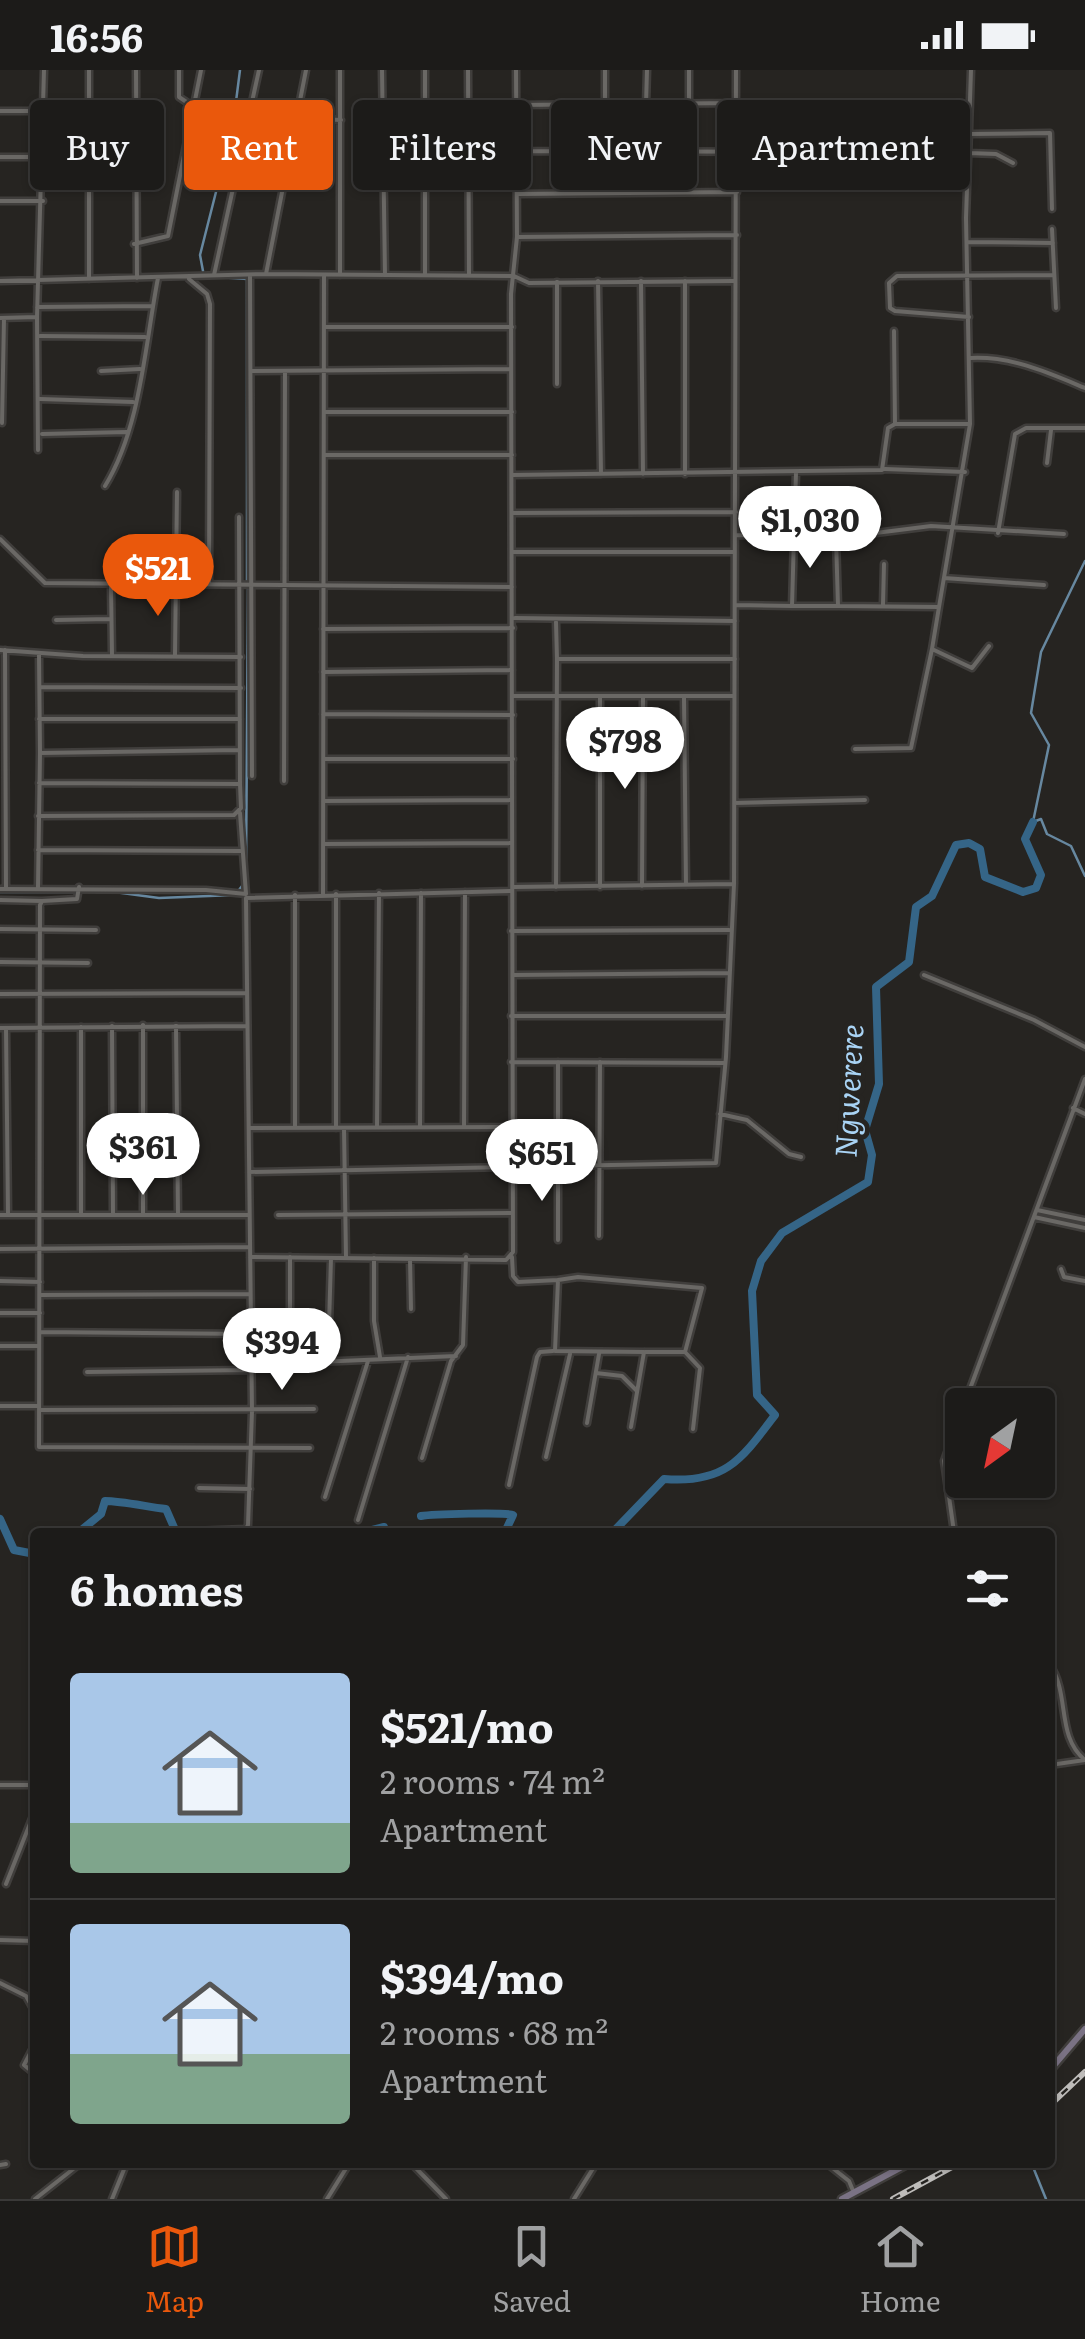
<!DOCTYPE html>
<html lang="en">
<head>
<meta charset="utf-8">
<style>
  :root { --surface:#1c1b19; --page:#252422; --text:#f1f3f6; --muted:#a0a1a2; --line:#3a3938; --accent:#ea580c }
  body { margin:0; font-family:Literata,serif; background:var(--page); color:var(--text); height:100vh; display:flex; flex-direction:column; font-size:38px; white-space:nowrap }
  * { box-sizing:border-box; margin:0 }
  p { font-size:32px; color:var(--muted) }
  .icon { flex:none; width:55px; height:55px; fill:none; stroke:currentColor; stroke-width:2; stroke-linecap:round; stroke-linejoin:round }
  .map { position:relative; flex:1; overflow:hidden }
  .sheet { position:absolute; left:30px; top:1458px; width:1025px; height:640px; display:flex; flex-direction:column; background:var(--surface); border-radius:10px; box-shadow:0 2px 8px #0004,0 0 0 2px var(--line) }
  .sheet>* { flex:none }
  .banner { position:absolute; left:30px; top:30px; width:1025px; height:90px; display:flex; gap:20px }
  .needle { width:65px; rotate:213deg }
  .fabs { position:absolute; left:945px; top:1318px; display:grid; gap:20px }
  .fabs a { display:grid; place-items:center; width:110px; height:110px; border-radius:10px; background:var(--surface); box-shadow:0 2px 8px #0004,0 0 0 2px var(--line); font-size:50px }
  .price { position:absolute; translate:-50% -85px; padding:0 22px; border-radius:35px; background:#fff; color:#222; font-size:32px; line-height:65px; filter:drop-shadow(0 2px 5px #0008) }
  .price::after { content:''; position:absolute; left:50%; top:60px; width:30px; height:22px; margin-left:-15px; background:inherit; clip-path:polygon(0 0,100% 0,50% 100%) }
  .price.on { background:var(--accent); color:#fff }
  ul { padding:0; list-style:none }
  li { display:flex; align-items:center; gap:30px; height:250px; padding:0 40px }
  li+li { border-top:2px solid var(--line) }
  li span { display:grid; place-items:center; flex:none; width:280px; height:200px; border-radius:10px; color:#555 }
  li>.icon { margin-inline-start:auto }
  span .icon { width:120px; height:120px; fill:#fffc; stroke-width:1 }
  li b { font-size:42px }
  h2 { display:flex; justify-content:space-between; align-items:center; height:120px; padding:0 40px; font-size:42px }
  .tag { padding:0 35px; border-radius:10px; background:var(--surface); box-shadow:0 2px 8px #0004,0 0 0 2px var(--line); font-size:35px; line-height:90px }
  .tag.on { background:var(--accent); color:#fff }
  .status { display:flex; justify-content:space-between; align-items:center; height:70px; padding:0 50px; background:var(--surface); direction:ltr }
  .status svg { height:28px; fill:currentColor }
  .tabs { display:flex; justify-content:space-around; align-items:center; height:140px; border-top:2px solid var(--line); background:var(--surface); font-size:28px; color:var(--muted) }
  .tabs a { display:grid; justify-items:center; gap:5px }
  .tabs .on { color:var(--accent) }
  .map>svg:first-child { display:block }
  .lines { fill:none; stroke-linecap:round; stroke-linejoin:round }
  .stream { stroke:#6788a0; stroke-width:2.5 }
  .river { stroke:#356587; stroke-width:8 }
  .street-casing { stroke:#403e3c; stroke-width:9 }
  .secondary-casing { stroke:#403e3c; stroke-width:11 }
  .street { stroke:#6a6865; stroke-width:4 }
  .secondary { stroke:#7a7284; stroke-width:6 }
  .rail-casing { stroke:#bebcba; stroke-width:6 }
  .rail { stroke:#262421; stroke-width:2.5; stroke-dasharray:8; stroke-linecap:butt }
  .labels { text-anchor:middle; stroke-width:10; stroke-linejoin:round; paint-order:stroke }
  .water-label { font-size:30px; font-style:italic; fill:#a9d3f4; stroke:#262421 }
</style>
</head>
<body>
<div class="status"><b>16:56</b><svg viewBox="0 0 49 12"><path d="M0 12V9h3v3zM5 12V6h3v6zM10 12V3h3v9zM15 12V0h3v12zM26 1h20v11H26zM47 4h2v5h-2z"/></svg></div>
<div class="map">
<svg width="1085" height="2129" viewBox="0 0 1085 2129">
  <rect width="100%" height="100%" fill="#262421"/>
  <g class="lines">
    <path class="stream" d="M203 201 200 185 233 55 240 0
      M217 207 247 209V511
      M1085 491 1041 582 1031 643 1049 675 1033 752 1041 749 1047 764 1071 776 1085 806
      M246 801 248 518
      M239 820 242 816
      M107 821 159 828 234 825
      M0 822H76
      M1031 2092 1046 2129"/>
    <path class="river" d="M421 1446C432 1444 507 1442 513 1445L505 1462
      M0 1449 14 1480 35 1484
      M79 1462 101 1444 105 1431C122 1431 148 1437 166 1439L176 1462
      M364 1462 384 1457
      M613 1462 664 1409C725 1414 741 1390 775 1345L757 1325 752 1221 761 1191 782 1163 868 1112 872 1085 865 1060 879 1014 876 917 909 892 916 837 932 826 956 775 969 773 980 779 985 807 1023 822 1036 818 1041 805 1025 769 1033 752"/>
    <defs>
      <path id="street" d="M136 0 137 208
        M179 0V27L194 37
        M382 0 385 205
        M468 0 469 205
        M605 0V35
        M689 0V34
        M516 35 736 33
        M646 35 647 0
        M0 41H43
        M251 44 295 54
        M736 44 790 45
        M296 48 341 50
        M969 64 1050 63 1052 139
        M517 81 864 82
        M969 83 996 84 1013 93
        M0 87H42
        M738 116 842 114
        M517 124 737 122
        M0 131H43
        M1052 159 1056 238
        M517 167 737 165
        M968 172 1053 173
        M134 174 168 166 201 0
        M266 204 306 0
        M214 205 259 0
        M340 205V0
        M425 205V0
        M250 206 252 706
        M89 209V0
        M189 209 207 224 210 234 209 514
        M0 211 266 204 514 206 529 213 733 211
        M598 211 601 404
        M641 211 643 404
        M685 211V404
        M557 212V314
        M37 237 152 236
        M37 247 38 380
        M969 247 895 241 890 238 889 213 897 206 1054 205
        M0 248 37 247 44 0
        M324 257H512
        M40 266 145 267
        M971 288C1012 286 1049 303 1085 318
        M101 301 140 299
        M251 301 511 299
        M40 329 133 332
        M324 342H512
        M2 353 4 248
        M895 354H970
        M42 364 127 362
        M324 385H512
        M1047 393 1051 360
        M885 399 965 402
        M796 403 794 466 836 468 838 536 939 537 932 579 972 598 989 576
        M512 405 882 400 888 358 895 354 894 261
        M105 416C141 357 145 274 158 208
        M512 443 736 442
        M998 463 1015 364 1026 358H1085
        M836 468 931 456 1064 464
        M0 469 45 513 512 517
        M514 482H734
        M944 508 1044 515
        M141 514V470
        M111 515 112 585
        M883 534 884 494
        M735 535 792 536 794 466 736 465
        M793 536H838
        M939 537 970 354 966 148 971 0
        M515 548 735 551
        M56 550 110 549
        M556 552 557 589H735
        M323 559 513 558
        M0 580 83 586 241 587
        M5 580 6 819
        M39 584 40 683
        M175 585 177 422
        M323 602 512 600
        M40 617 241 618
        M512 626H733
        M684 628 686 815
        M323 644 513 645
        M39 649H240
        M855 679 911 678 932 579
        M324 689H513
        M284 711 285 301
        M39 713 240 714 239 447
        M323 731 512 730
        M734 733 865 730
        M240 743 246 824
        M38 746 234 745 241 738 240 714
        M323 774 512 773
        M38 780 240 781
        M642 816 643 628
        M79 817 77 829 42 831 40 835 39 1377 310 1378
        M514 817 734 814
        M556 817 557 589
        M600 817V628
        M38 818 40 683 239 680
        M0 819 206 820 246 824
        M323 824 324 205
        M295 825V1057
        M0 830 42 831
        M0 859 96 860
        M511 861 729 860
        M0 892 88 893
        M513 905 728 903
        M924 905 1034 950 1085 977
        M0 924 247 923
        M511 946H727
        M143 955V1145
        M112 956 113 1145
        M176 956 178 1145
        M81 957V1145
        M0 958 246 956
        M6 958 8 1143
        M511 992 725 993
        M558 992V1170
        M1073 1038 1085 1044
        M720 1044 747 1050 789 1084 801 1087
        M377 1057 379 823
        M420 1057 421 823
        M464 1057 465 822
        M249 1058 510 1057
        M336 1058V824
        M344 1058 346 1187
        M249 1102 716 1093 726 987 734 814 736 0
        M1037 1140 1085 1150
        M0 1145H249
        M278 1145 511 1143
        M1034 1147 1085 1158
        M599 1166 600 992
        M0 1179 249 1177
        M250 1187 506 1190 513 1182 511 224 517 167 516 0
        M512 1187 513 1206 518 1212 558 1210 555 1281 644 1282 631 1357
        M374 1188V1251L380 1287
        M410 1189 411 1239
        M1061 1199 1064 1207 1085 1211
        M558 1210 578 1207 702 1218 685 1282 700 1298 693 1359
        M0 1211 40 1212
        M40 1225 250 1224
        M0 1243H40
        M290 1253V1187
        M329 1255 331 1188
        M40 1262 250 1264
        M0 1276H38
        M645 1282H685
        M251 1295 456 1286
        M87 1302 251 1300
        M596 1303 622 1306 637 1321
        M964 1335 1085 1009
        M0 1336H38
        M39 1340 314 1339
        M587 1353 599 1284
        M546 1387 570 1284
        M422 1388 451 1291 463 1275 466 1187
        M509 1415 537 1287 540 1282 553 1281
        M199 1418 250 1419
        M325 1427 368 1291
        M358 1450 408 1287
        M192 1461 246 1459 248 1455 252 1341 246 828 510 821
        M954 1462 944 1391 962 1339
        M1050 1595C1070 1624 1056 1667 1085 1690
        M1050 1695 1085 1690
        M0 1715H35
        M6 1814 35 1741
        M0 1870 35 1871
        M0 1913 26 1926 35 1942
        M35 1974 24 1995 35 2004
        M410 2092 446 2129
        M794 2092H796
        M825 2092 849 2111 854 2123
        M0 2095 6 2094
        M35 2129 77 2096 89 2094
        M112 2129 127 2092
        M327 2129 350 2092
        M574 2129 597 2092"/>
      <path id="secondary" d="M1050 2000 1085 1959
        M842 2129 911 2092"/>
    </defs>
    <use href="#street" class="street-casing"/>
    <use href="#secondary" class="secondary-casing"/>
    <use href="#street" class="street"/>
    <use href="#secondary" class="secondary"/>
    <defs>
      <path id="rail" d="M1050 2035 1085 2002
        M893 2129 961 2092"/>
    </defs>
    <use href="#rail" class="rail-casing"/>
    <use href="#rail" class="rail"/>
  </g>
  <g class="labels">
    <g class="water-label">
      <text transform="translate(850 1021) rotate(-87)" y="10">Ngwerere</text>
    </g>
  </g>
</svg>
<div class="fabs">
<a><svg class="needle" viewBox="-14 -14 28 28"><path d="M0-13l5 13h-10z" fill="#e53935"/><path d="M0 13l5-13h-10z" fill="#a0a1a2"/></svg></a>
</div>
<b class="price" style="left:810px;top:501px">$1,030</b>
<b class="price on" style="left:158px;top:549px">$521</b>
<b class="price" style="left:625px;top:722px">$798</b>
<b class="price" style="left:143px;top:1128px">$361</b>
<b class="price" style="left:542px;top:1134px">$651</b>
<b class="price" style="left:282px;top:1323px">$394</b>
<div class="banner">
<a class="tag">Buy</a>
<a class="tag on">Rent</a>
<a class="tag">Filters</a>
<a class="tag">New</a>
<a class="tag">Apartment</a>
</div>
<section class="sheet">
<h2>6 homes<svg class="icon" aria-label="filters" viewBox="0 0 24 24"><path d="M4 7h16M4 17h16"/><circle cx="9" cy="7" r="2"/><circle cx="15" cy="17" r="2"/></svg></h2>
<ul>
<li><span style="background:linear-gradient(#a9c7e8 75%,#7fa58c 0)"><svg class="icon" aria-label="home" viewBox="0 0 24 24"><path d="M3 11l9-7 9 7M6 9v11h12V9"/></svg></span><div><b>$521/mo</b><p>2 rooms · 74 m²</p><p>Apartment</p></div></li>
<li><span style="background:linear-gradient(#a9c7e8 65%,#7fa58c 0)"><svg class="icon" aria-label="home" viewBox="0 0 24 24"><path d="M3 11l9-7 9 7M6 9v11h12V9"/></svg></span><div><b>$394/mo</b><p>2 rooms · 68 m²</p><p>Apartment</p></div></li>
</ul>
</section>
</div>
<nav class="tabs">
<a class="on"><svg class="icon" aria-label="map" viewBox="0 0 24 24"><path d="M3 6l6-2 6 2 6-2v14l-6 2-6-2-6 2zM9 4v14M15 6v14"/></svg>Map</a>
<a><svg class="icon" aria-label="saved" viewBox="0 0 24 24"><path d="M7 4h10v16l-5-4-5 4z"/></svg>Saved</a>
<a><svg class="icon" aria-label="home" viewBox="0 0 24 24"><path d="M3 11l9-7 9 7M6 9v11h12V9"/></svg>Home</a>
</nav>
</body>
</html>
